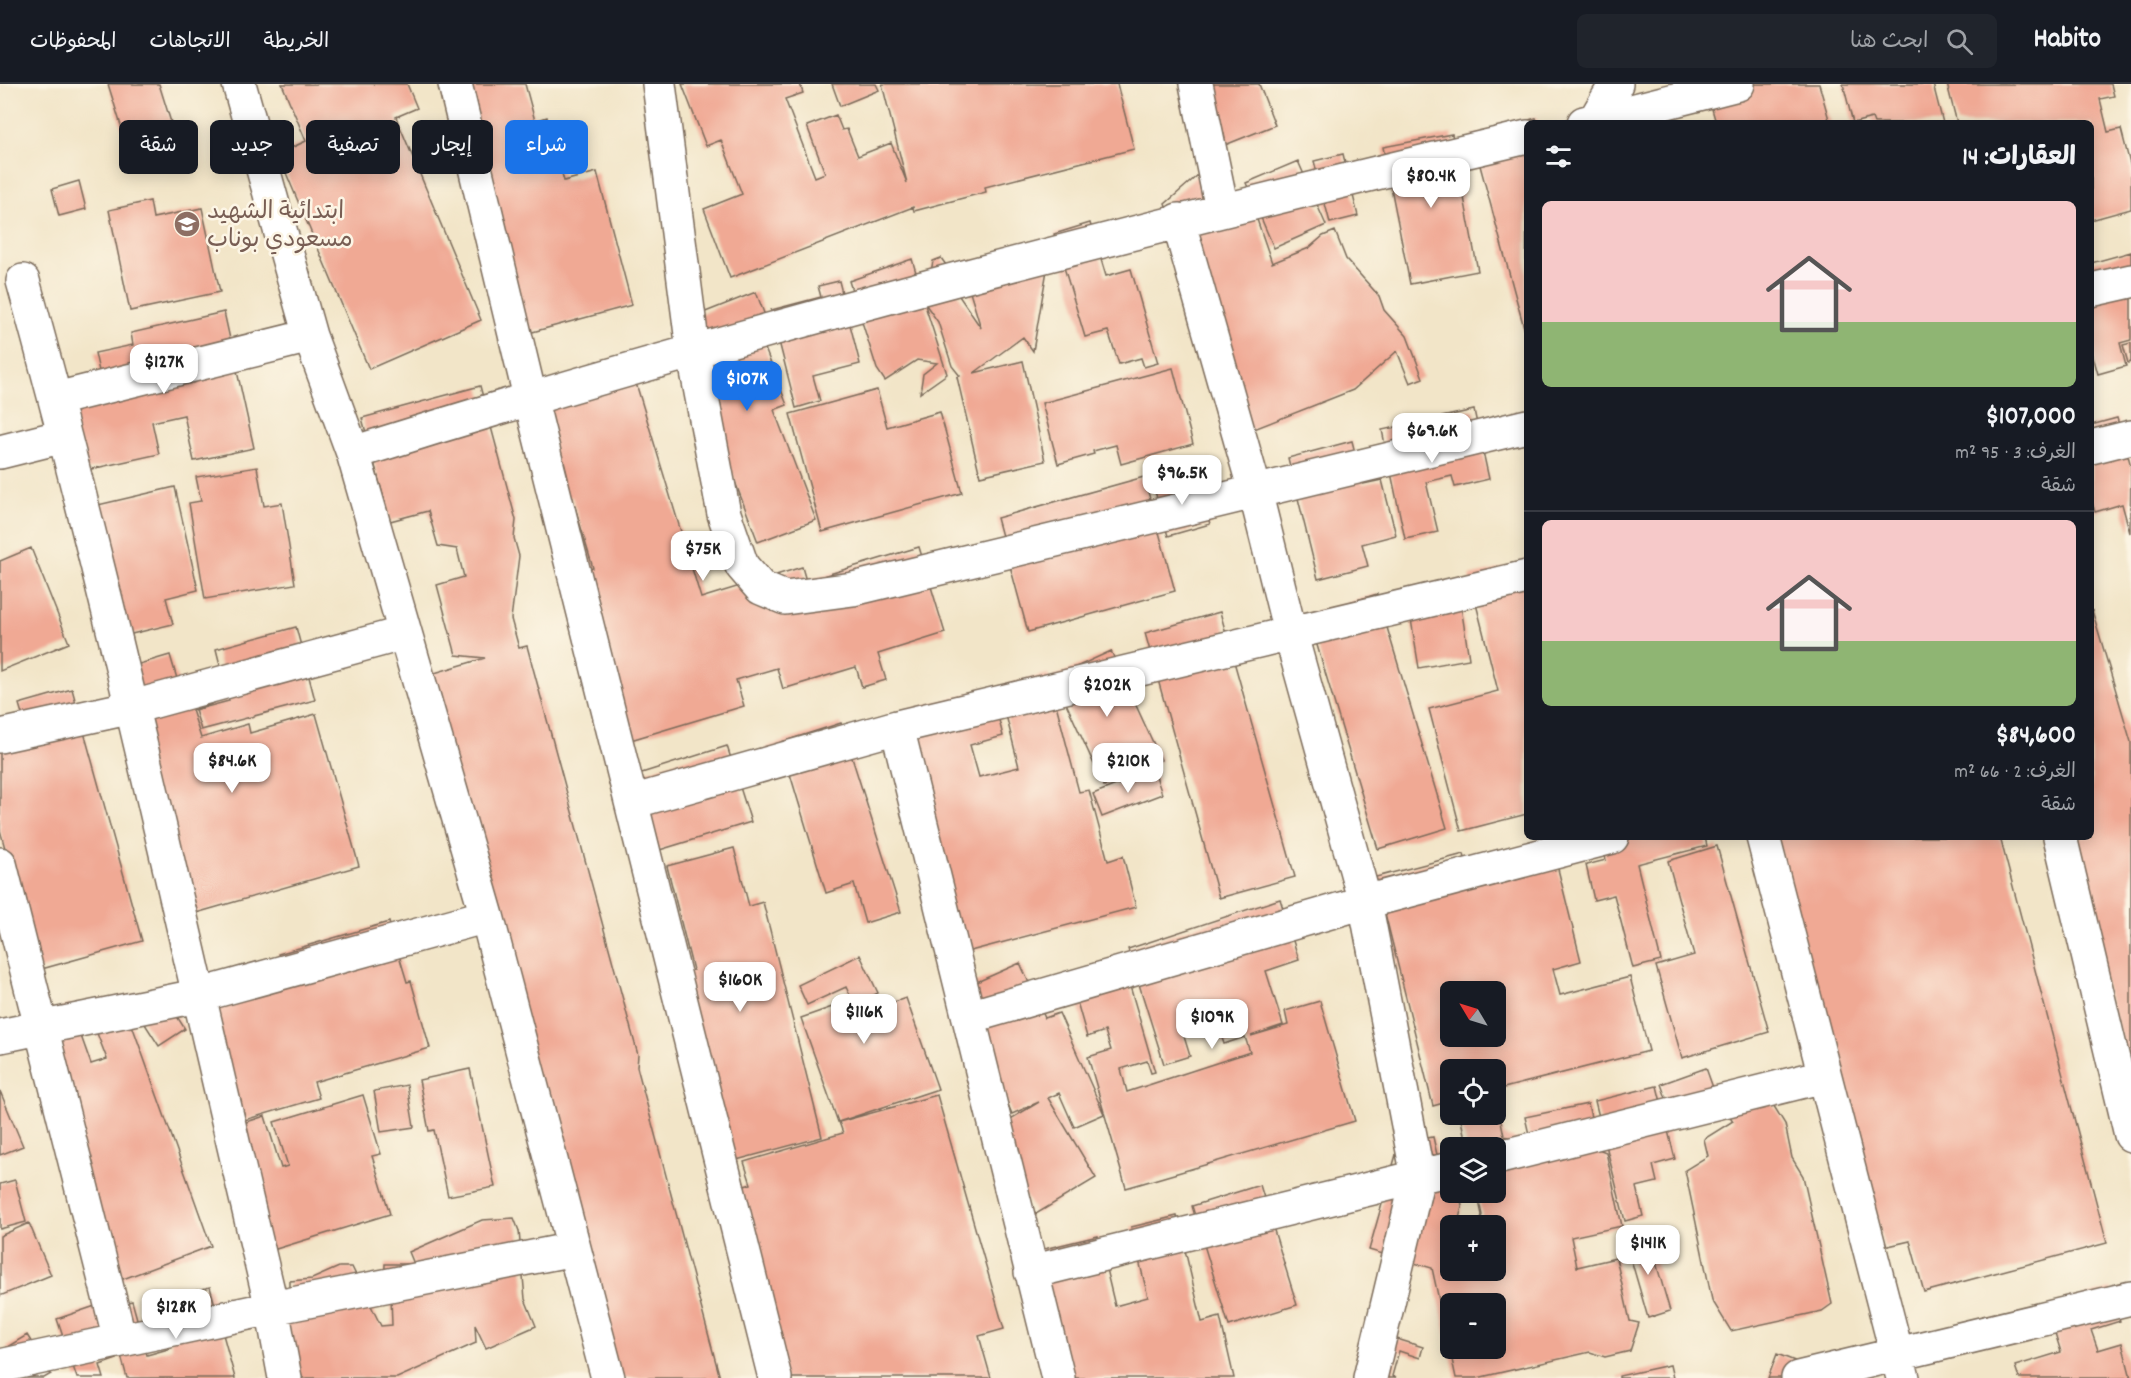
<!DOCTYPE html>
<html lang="ar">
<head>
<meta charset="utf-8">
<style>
  :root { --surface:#171b24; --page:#20242c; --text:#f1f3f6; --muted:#9ea1a6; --line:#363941; --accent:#1a73e8 }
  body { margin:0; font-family:Dekko,"Playpen Sans Arabic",sans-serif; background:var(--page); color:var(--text); direction:rtl; height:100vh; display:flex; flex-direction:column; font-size:22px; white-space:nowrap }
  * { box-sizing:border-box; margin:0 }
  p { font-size:20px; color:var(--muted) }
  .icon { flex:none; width:33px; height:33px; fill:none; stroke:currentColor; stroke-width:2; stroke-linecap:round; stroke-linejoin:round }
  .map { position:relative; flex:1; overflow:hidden; direction:ltr }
  .details { position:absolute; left:1524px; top:36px; width:570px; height:720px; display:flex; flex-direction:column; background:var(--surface); border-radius:9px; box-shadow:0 3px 15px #0003; direction:rtl }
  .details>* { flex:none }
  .top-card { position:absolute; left:18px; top:36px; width:570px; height:54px; direction:rtl; display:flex; gap:12px }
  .needle { width:39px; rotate:308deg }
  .fabs { position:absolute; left:1440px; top:897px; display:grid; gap:12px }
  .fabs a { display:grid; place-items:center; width:66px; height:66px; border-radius:9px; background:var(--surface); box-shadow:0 3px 15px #0003; font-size:30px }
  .price { position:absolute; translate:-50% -51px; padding:0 14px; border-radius:12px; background:#fff; color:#222; font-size:20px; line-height:39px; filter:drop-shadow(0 2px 3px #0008) }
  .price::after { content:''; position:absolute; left:50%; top:36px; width:18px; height:14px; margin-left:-9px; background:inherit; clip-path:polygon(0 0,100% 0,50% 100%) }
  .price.selected { background:var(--accent); color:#fff }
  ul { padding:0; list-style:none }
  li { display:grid; align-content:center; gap:12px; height:318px; padding:0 18px }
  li+li { border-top:2px solid var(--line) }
  li span { display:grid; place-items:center; height:186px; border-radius:9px; color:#555 }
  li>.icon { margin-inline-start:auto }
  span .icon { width:108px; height:108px; fill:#fffc; stroke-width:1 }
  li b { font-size:26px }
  h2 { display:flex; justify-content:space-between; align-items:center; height:72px; padding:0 18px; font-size:26px }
  .pill { padding:0 21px; border-radius:9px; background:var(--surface); box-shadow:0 3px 15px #0003; font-size:21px; line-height:54px }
  .pill.selected { background:var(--accent); color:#fff }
  header { display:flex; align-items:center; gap:36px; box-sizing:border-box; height:84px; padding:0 30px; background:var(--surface); border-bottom:2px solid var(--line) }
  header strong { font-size:28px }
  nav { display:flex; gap:33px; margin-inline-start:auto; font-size:21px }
  .search { width:420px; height:54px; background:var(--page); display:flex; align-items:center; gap:15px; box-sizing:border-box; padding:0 21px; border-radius:9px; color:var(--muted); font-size:22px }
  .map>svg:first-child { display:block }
  .building { fill:#f0a994; fill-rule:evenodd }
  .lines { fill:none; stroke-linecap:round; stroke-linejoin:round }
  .minor-casing { stroke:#7b6b5a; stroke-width:36 }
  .minor { stroke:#fff; stroke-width:33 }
  .labels { text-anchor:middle; stroke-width:5; stroke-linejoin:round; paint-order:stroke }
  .education-label { font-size:24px; fill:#785e54; stroke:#fcf5e5; text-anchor:start }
</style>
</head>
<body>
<header>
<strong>Habito</strong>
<div class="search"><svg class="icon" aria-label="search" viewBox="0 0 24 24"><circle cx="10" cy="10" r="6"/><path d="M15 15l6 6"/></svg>ابحث هنا</div>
<nav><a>الخريطة</a><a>الاتجاهات</a><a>المحفوظات</a></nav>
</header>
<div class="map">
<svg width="2131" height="1294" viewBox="0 0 2131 1294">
  <rect width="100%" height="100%" fill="#fcf5e5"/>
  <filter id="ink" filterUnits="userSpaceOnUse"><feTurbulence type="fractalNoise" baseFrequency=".0167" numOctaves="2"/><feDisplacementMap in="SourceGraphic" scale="12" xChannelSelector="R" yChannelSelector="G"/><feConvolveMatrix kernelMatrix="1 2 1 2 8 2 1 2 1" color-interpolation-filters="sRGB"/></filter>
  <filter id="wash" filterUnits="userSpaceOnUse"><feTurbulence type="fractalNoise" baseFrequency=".008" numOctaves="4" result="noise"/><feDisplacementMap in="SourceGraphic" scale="24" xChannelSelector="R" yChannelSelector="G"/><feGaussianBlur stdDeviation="1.35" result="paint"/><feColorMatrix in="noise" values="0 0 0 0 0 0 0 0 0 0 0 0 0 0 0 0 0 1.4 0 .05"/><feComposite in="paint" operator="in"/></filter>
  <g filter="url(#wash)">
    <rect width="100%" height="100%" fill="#f2e5c8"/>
    <g id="blocks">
      <path class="building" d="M108 0H159L174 48 152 54 159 75 134 83Z
        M282 0H407L417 24 396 33 481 236 369 285 278 70 306 57Z
        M458 0H525L535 37 547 33 564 97 597 88 632 221 525 250Z
        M682 0H800L803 9 785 15 815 93 825 89 807 42 836 31 842 46 847 45 858 72 891 59 907 99 882 0H1117L1134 65 985 103 986 108 914 127 913 123 730 194 704 125 742 110 721 56 706 62Z
        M832 0H876L879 6 840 22Z
        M1189 0H1259L1275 41 1215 65Z
        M1705 0H1819L1830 39H1716Z
        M1843 0H1933L1943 39H1874L1872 34 1853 39Z
        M1947 0H2111L2114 12 2100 15 2108 48 2121 45 2131 84V125L2091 136V39H1957Z
        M1536 34 1538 39H1527L1526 251 1472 52Z
        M1452 50 1478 187 1410 200 1383 63Z
        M1343 70 1358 132 1330 139 1314 77Z
        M1298 77 1326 141 1274 164 1246 99Z
        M1198 91 1230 127 1251 118 1272 179 1309 164 1323 152 1335 147 1346 175 1379 212 1384 226 1407 252 1423 294 1410 299 1397 267 1353 306 1244 349 1212 242 1165 120Z
        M79 97 86 125 59 132 52 105Z
        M150 117 153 134 202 124 220 208 130 227 109 126Z
        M1090 139 1106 192 1131 185 1158 279 1144 283 1141 274 1119 280 1108 247 1085 253 1054 150Z
        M1051 163 1033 267 1023 253 974 289 1023 277 1045 377 980 392 957 293 960 292 952 282 938 238 924 218 947 290 920 309 923 290 937 279 917 276 885 297 877 285 849 197 912 175 925 219 933 177 941 174 951 188 959 212 981 244 961 179Z
        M2131 168V256L2120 259 2126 282 2098 290 2091 265V179Z
        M839 197 860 280 813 292 820 317 796 324 771 226 821 213 818 202Z
        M756 208 770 245 759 249 787 321 774 326 816 436 758 458 675 240Z
        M224 228 254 364 194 377 184 331 152 338 159 370 82 387 67 318 104 310 95 269 133 261 131 249Z
        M2131 259V278L2128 279 2123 261Z
        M1173 284 1193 360 1121 380 1116 361 1093 367 1094 370 1058 380 1042 319Z
        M632 286 701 514 802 483 806 497 919 463 945 549 878 570 886 596 862 603 856 583 783 605 777 584 736 596 744 622 624 658 574 490 593 484 572 413 560 416 530 317Z
        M480 302 516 436 514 454 519 472 511 535 519 564 527 562 638 971 637 983 720 1294H611L421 593 485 574 456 571 437 501 464 493 457 465 438 462 428 427 390 437 362 334Z
        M877 306 887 343 940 328 962 409 822 448 790 330Z
        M1474 326 1489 395 1455 403 1452 392 1426 398 1438 448 1405 455 1382 346Z
        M2117 334 2131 382 2130 449 2122 420 2095 428 2091 415V341Z
        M1352 357 1363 400 1382 396 1396 451 1362 460 1368 482 1318 495 1288 374Z
        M257 383 264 422 282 419 295 500 205 515 189 419 201 417 196 393Z
        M1197 392 1210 440 1168 452 1154 404Z
        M1144 393 1175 507 1028 548 997 434Z
        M175 403 198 506 166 514 173 540 115 554 85 424Z
        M31 464 69 559 0 587V477Z
        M1527 479V730L1461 747 1429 625 1498 607 1469 492Z
        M1459 509 1469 575 1419 584 1408 517Z
        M1377 510 1447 744 1378 765 1308 531Z
        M2092 526 2131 658V989L2060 753H2091Z
        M1220 528 1295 793 1219 814 1145 549Z
        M296 543 315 616 201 646 195 626 229 617 216 565Z
        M1111 567 1161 676 1104 702 1054 593Z
        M170 571 178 598 203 591 211 620 192 626 201 654 248 640 250 649 316 630 359 782 182 833 112 588Z
        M1048 590 1079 708 1089 706 1108 777 1123 772 1136 823 959 870 907 627 991 604 1003 652 970 661 979 693 1019 683 999 603Z
        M72 605 142 857 38 886 0 746V650L26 643 19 620Z
        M841 639 901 828 865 839 854 800 826 809 790 690 775 694 766 663Z
        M727 662 751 738 653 768 629 693Z
        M1154 686 1162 710 1102 733 1093 710Z
        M1600 753H1705L1707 762 1637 780 1661 877 1633 884 1614 811 1594 816 1586 781 1606 776Z
        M1776 753H2000L2107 1159 1924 1208 1910 1157 1884 1163Z
        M1552 761 1581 877 1553 885 1560 911 1630 893 1649 967 1496 1006V986H1450V1017L1433 1022 1376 793 1464 770 1467 783ZM1450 908H1496V952H1450Z
        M1717 762 1769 948 1682 974 1656 882 1694 871 1668 777Z
        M734 764 749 822 763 818 822 1053 725 1079 677 891 693 886 667 782Z
        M1280 815 1299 876 1266 887 1283 941 1251 952 1288 941 1285 927 1320 917 1355 1037 1126 1104 1088 973 1111 966 1105 947 1087 953 1072 900 1125 885 1155 988 1151 989 1147 977 1121 985 1127 1008 1250 968 1245 953 1224 960 1212 922 1178 933 1190 972 1164 980 1128 865Z
        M389 838 407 898 411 897 430 964 314 998 319 1014 231 1040 191 903 280 877 278 870Z
        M860 871 878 909 859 919 862 929 906 914 938 1005 838 1038 801 934 852 916 846 903 807 921 798 901Z
        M1020 879 1045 934 1059 929 1104 1030 1074 1043 1059 1009 1048 1014 1096 1094 1036 1130 987 1049 1039 1018 1012 1030 961 905Z
        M162 909 185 945 159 962 136 926Z
        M122 913 211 1162 115 1198 43 931 70 921 91 980 107 975 88 926Z
        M1706 984 1717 1015 1672 1031 1661 1000Z
        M470 985 495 1103 448 1112 434 1046 429 1047 419 996Z
        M407 1001 414 1043 381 1048 374 1007Z
        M1657 1002 1675 1075 1653 1081 1657 1098 1636 1103 1643 1132 1625 1137 1595 1017Z
        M1764 1006 1785 1040 1792 1074 1803 1092 1832 1220 1822 1227 1731 1247 1712 1216 1685 1086 1708 1072 1704 1055 1733 1037 1722 1020Z
        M0 1007 23 1062 0 1071Z
        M363 1011 381 1070 372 1072 390 1130 263 1169 225 1045 265 1032 281 1084 288 1082 274 1038Z
        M937 1011 1004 1245 979 1252 991 1294H773L725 1108 751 1100 744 1078 843 1049 839 1038Z
        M1588 1020 1598 1065 1606 1068 1622 1142 1571 1153 1577 1183 1616 1174 1630 1237 1639 1239 1630 1267 1605 1273 1590 1268 1477 1294H1456L1432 1184 1369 1166 1399 1060 1433 1053 1440 1084 1450 1087V1108H1460L1462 1123 1457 1142H1450V1186H1496V1142H1479L1482 1131 1477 1108H1496V1064H1467L1461 1036 1496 1030 1499 1027 1504 1052 1531 1059 1525 1033ZM1450 1220H1496V1264H1450Z
        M15 1096 26 1138 0 1145V1100Z
        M1260 1101 1297 1221 1229 1242 1192 1122Z
        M1177 1132 1202 1238 1220 1233 1234 1294H1057L1027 1169 1098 1152 1115 1222 1148 1213 1131 1143Z
        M514 1134 519 1147 525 1215 536 1242 486 1264 475 1241 476 1259 397 1294H297L261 1211 290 1208V1197L312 1195 339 1183H352L381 1242 392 1241 391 1212 384 1209 385 1180H414L409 1168 482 1136Z
        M29 1139 51 1191 0 1212V1152Z
        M1648 1151 1670 1227 1648 1234 1626 1158Z
        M210 1203 235 1294H127L108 1223 132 1217 147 1271 172 1264 160 1216Z
        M2111 1205 2120 1237 2091 1246 2098 1266 2122 1259 2131 1294H2019L2015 1282 2061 1268 2047 1224Z
        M98 1221 117 1275 100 1281 104 1294H77L57 1235Z
        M1368 1246 1423 1263 1420 1274 1399 1267 1392 1292 1396 1294H1354Z
        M27 1251 51 1290 44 1294H26L7 1263Z
        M1777 1270 1838 1294H1768Z
        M1670 1281 1673 1294H1619V1292Z"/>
    </g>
  </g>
  <g filter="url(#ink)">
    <use href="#blocks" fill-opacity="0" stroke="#7b6b5a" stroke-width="1.5"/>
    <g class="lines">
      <defs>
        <path id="minor" d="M239 0 310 252 353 369 487 832 608 1294
          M455 0 530 313 775 1294
          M659 0 693 266 724 430 742 482 761 504 785 514 853 505 1527 342
          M1196 0 1222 125
          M1595 36 1616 0
          M1584 39 1738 0
          M1178 136 1255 407 1290 548 1365 818 1418 1093 1370 1294
          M23 197C117 536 190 881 272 1224L285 1294
          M2091 206 2131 197
          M56 315 310 252
          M2091 363 2131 353
          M0 368 64 352
          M353 369C740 247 1133 146 1527 53
          M897 643 1058 1294
          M0 652 133 623 405 549
          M632 718 897 643 1527 493
          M1763 753 1903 1294
          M2060 753 2131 1051
          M0 780 120 1256
          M969 933 1365 818 1612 753
          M0 952 197 912 487 832
          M1496 1074 1824 992
          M1031 1188 1450 1085
          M0 1282 272 1224 574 1165
          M1798 1294 2131 1214"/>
      </defs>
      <use href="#minor" class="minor-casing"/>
      <use href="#minor" class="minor"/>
    </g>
  </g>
  <defs>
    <symbol id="school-disc" viewBox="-11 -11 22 22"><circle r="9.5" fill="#8d6e63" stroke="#fcf5e5"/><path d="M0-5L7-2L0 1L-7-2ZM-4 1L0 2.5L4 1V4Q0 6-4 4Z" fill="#fff"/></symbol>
  </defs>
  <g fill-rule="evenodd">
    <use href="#school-disc" x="172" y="125" width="30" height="30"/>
  </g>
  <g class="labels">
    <g class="education-label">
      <text x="207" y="134">ابتدائية الشهيد<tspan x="207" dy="28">مسعودي بوناب</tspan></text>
    </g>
  </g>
</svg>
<div class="fabs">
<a><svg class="needle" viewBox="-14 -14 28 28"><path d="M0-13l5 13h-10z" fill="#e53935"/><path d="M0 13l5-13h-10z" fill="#9ea1a6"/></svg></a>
<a><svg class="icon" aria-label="locate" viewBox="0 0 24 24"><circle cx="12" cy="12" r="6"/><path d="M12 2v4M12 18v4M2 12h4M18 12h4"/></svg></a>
<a><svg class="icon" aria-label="layers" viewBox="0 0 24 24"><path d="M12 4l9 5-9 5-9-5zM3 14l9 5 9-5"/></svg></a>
<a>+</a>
<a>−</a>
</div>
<b class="price" style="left:1431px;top:125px">$80.4K</b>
<b class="price" style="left:164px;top:311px">$127K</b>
<b class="price selected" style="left:747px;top:328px">$107K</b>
<b class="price" style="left:1432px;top:380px">$69.6K</b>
<b class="price" style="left:1182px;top:422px">$96.5K</b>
<b class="price" style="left:703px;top:498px">$75K</b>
<b class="price" style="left:1107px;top:634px">$202K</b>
<b class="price" style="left:232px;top:710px">$84.6K</b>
<b class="price" style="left:1128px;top:710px">$210K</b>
<b class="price" style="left:740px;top:929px">$160K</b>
<b class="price" style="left:864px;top:961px">$116K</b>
<b class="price" style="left:1212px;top:966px">$109K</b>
<b class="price" style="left:1648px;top:1192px">$141K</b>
<b class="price" style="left:176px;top:1256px">$128K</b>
<div class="top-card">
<a class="pill selected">شراء</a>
<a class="pill">إيجار</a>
<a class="pill">تصفية</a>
<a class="pill">جديد</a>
<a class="pill">شقة</a>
</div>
<section class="details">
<h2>العقارات: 14<svg class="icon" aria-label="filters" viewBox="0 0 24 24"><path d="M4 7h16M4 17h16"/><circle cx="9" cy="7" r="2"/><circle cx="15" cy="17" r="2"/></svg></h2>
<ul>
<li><span style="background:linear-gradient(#f6c9c9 65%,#8fb573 0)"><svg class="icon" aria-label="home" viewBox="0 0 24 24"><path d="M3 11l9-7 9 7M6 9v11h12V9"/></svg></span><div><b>$107,000</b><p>الغرف: 3 · 95 m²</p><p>شقة</p></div></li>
<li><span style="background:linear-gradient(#f6c9c9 65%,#8fb573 0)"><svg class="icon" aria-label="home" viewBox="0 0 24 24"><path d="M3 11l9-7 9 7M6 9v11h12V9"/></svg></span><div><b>$84,600</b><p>الغرف: 2 · 66 m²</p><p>شقة</p></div></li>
</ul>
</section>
</div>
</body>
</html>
